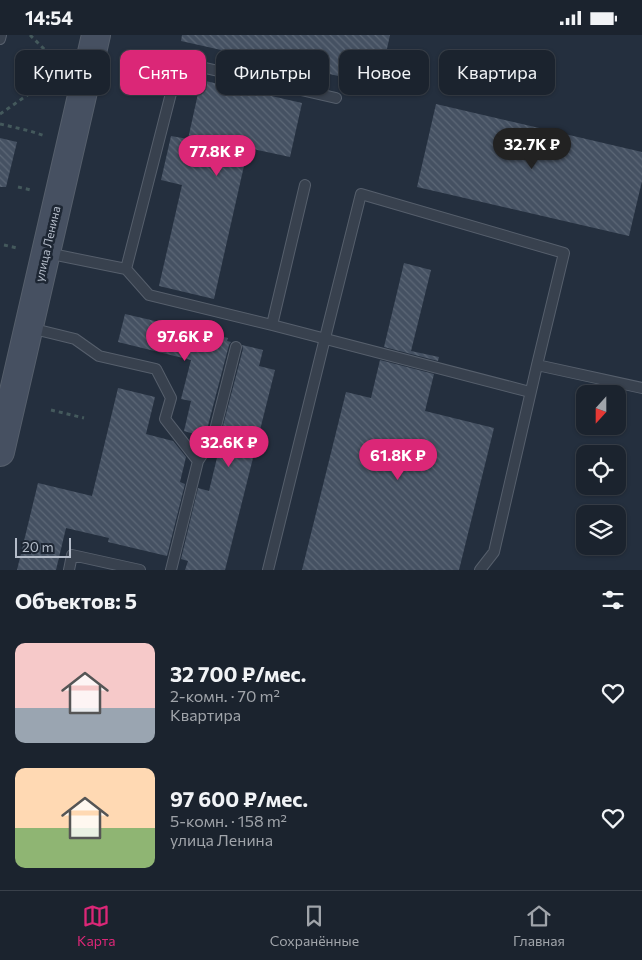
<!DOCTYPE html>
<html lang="ru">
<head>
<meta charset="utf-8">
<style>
  :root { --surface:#1b232e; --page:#282f3a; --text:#f1f3f6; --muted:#a0a4aa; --line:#39404a; --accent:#db2777 }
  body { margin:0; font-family:Commissioner,sans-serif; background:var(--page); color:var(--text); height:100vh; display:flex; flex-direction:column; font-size:19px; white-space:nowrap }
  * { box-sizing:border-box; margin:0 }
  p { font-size:16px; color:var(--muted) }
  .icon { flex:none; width:28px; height:28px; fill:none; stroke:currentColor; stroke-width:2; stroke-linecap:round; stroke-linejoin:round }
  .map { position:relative; height:535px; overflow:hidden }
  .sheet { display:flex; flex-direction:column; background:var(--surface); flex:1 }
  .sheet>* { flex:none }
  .hud { position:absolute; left:15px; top:15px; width:612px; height:45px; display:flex; gap:10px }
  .needle { width:32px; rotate:201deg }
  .tools { position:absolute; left:576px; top:350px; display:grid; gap:10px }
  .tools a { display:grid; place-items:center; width:50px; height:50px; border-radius:10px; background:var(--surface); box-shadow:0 1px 4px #0004,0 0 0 1px var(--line); font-size:25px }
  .scale { position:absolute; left:15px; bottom:12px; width:56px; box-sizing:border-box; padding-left:5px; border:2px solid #b4bcc9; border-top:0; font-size:14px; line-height:18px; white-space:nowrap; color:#b4bcc9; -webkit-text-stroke:4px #1d2633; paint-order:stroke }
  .price { position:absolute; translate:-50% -42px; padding:0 11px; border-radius:18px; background:var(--accent); color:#fff; font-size:16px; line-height:32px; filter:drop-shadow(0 1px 2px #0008) }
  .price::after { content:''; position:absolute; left:50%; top:30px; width:15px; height:11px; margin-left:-8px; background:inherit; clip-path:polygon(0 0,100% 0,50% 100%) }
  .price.selected { background:#222; color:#fff }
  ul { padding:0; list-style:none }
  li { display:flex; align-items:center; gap:15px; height:125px; padding:0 15px }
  li span { display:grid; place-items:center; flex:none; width:140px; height:100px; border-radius:10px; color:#555 }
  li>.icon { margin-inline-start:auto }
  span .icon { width:60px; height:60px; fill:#fffc; stroke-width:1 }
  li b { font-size:21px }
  h2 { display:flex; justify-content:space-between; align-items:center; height:60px; padding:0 15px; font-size:21px }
  .chip { padding:0 18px; border-radius:10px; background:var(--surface); box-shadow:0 1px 4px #0004,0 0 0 1px var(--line); font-size:18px; line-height:45px }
  .chip.selected { background:var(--accent); color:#fff }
  .status { display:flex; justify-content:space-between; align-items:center; height:35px; padding:0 25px; background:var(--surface); direction:ltr }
  .status svg { height:14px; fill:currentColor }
  .dock { display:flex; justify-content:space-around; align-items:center; height:70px; border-top:1px solid var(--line); background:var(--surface); font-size:14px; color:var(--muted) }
  .dock a { display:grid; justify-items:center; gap:2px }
  .dock .selected { color:var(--accent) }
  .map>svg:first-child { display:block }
  .building { fill:url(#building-back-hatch) }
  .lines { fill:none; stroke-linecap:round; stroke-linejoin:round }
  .service-casing { stroke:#565f6c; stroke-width:12 }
  .secondary-casing { stroke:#565f6c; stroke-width:30 }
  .path { stroke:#44595c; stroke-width:3; stroke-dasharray:4 4; stroke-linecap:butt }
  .service { stroke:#38414e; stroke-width:10 }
  .secondary { stroke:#465061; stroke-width:28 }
  .labels { text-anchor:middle; stroke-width:5; stroke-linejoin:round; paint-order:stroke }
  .street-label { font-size:12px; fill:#b4bcc9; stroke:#1d2633 }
</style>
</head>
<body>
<div class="status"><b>14:54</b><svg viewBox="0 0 49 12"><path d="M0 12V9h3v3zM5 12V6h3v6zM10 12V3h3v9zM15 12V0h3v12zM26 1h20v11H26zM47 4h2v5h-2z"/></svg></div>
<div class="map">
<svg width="642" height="535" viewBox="0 0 642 535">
  <defs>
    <pattern id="building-back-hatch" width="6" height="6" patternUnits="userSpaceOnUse" patternTransform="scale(1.25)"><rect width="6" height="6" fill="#455162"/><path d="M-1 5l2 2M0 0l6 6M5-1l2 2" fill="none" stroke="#5d6877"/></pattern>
  </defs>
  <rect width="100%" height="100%" fill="#242f3e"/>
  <path class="building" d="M182 0H390L379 50 181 6Z
    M201 45 302 68 290 122 248 113 214 264 159 251 182 150 161 145 171 101 188 104Z
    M436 69 642 117V146L629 201 417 152Z
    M0 103 17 107 6 152H0Z
    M404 228 431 235 411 316 439 322 438 326 384 312Z
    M125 279 228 303 227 306 231 307 229 310 205 402 184 396 191 366 181 364 191 325 118 307Z
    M242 310 263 315 259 331 275 335 225 535H185L188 526 181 524 198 453 209 456 221 406H219L243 314Z
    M380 325 434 339 425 376 494 393 459 535H302L346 357 371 363Z
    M118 353 155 362 146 399 173 406 186 422 180 447 185 449 167 521 108 507 109 503 66 493 56 535H17L38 448 92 461Z"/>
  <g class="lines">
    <defs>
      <path id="service" d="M0 4 1 0
        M47 218 126 234 149 260 272 290 530 357
        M126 234 179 27 336 63
        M272 290 305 150
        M30 293 75 304 99 321 156 334 171 363 165 384 198 426
        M537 330 642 353
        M69 535 72 520 140 535
        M171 535 198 426 213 403 236 312
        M268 535 325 303 361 159 564 218 537 330 494 517 480 535"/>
      <path id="secondary" d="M0 417 96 0"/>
    </defs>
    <use href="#service" class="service-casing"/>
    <use href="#secondary" class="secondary-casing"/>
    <path class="path" d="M30 0 49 19
      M0 79 42 50
      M0 89 30 96 45 101
      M18 152 31 155
      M4 210 17 213
      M51 375 84 383"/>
    <use href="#service" class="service"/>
    <use href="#secondary" class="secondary"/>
  </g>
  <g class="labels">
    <g class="street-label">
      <text transform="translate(48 209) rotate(-77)" y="4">улица Ленина</text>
    </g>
  </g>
</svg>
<div class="tools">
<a><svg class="needle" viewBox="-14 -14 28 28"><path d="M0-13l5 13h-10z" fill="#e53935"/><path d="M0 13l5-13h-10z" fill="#a0a4aa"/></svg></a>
<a><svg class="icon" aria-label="locate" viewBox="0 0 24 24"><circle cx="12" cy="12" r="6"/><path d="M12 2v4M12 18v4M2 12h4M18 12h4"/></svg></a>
<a><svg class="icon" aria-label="layers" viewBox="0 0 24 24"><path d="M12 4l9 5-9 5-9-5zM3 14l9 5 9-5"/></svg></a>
</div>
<div class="scale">20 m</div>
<b class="price selected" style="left:532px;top:135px">32.7K ₽</b>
<b class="price" style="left:217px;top:142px">77.8K ₽</b>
<b class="price" style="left:185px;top:327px">97.6K ₽</b>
<b class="price" style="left:229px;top:433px">32.6K ₽</b>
<b class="price" style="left:398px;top:446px">61.8K ₽</b>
<div class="hud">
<a class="chip">Купить</a>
<a class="chip selected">Снять</a>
<a class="chip">Фильтры</a>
<a class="chip">Новое</a>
<a class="chip">Квартира</a>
</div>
</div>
<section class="sheet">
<h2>Объектов: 5<svg class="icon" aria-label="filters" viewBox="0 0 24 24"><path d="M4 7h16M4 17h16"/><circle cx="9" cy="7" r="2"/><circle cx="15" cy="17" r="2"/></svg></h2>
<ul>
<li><span style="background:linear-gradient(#f6c9c9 65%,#9aa5b1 0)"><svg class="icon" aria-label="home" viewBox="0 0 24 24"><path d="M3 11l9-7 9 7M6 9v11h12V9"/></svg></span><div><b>32 700 ₽/мес.</b><p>2-комн. · 70 m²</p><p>Квартира</p></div><svg class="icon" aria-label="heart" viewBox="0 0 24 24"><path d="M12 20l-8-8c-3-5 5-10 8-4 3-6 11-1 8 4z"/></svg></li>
<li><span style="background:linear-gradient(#ffd9b3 60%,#8fb573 0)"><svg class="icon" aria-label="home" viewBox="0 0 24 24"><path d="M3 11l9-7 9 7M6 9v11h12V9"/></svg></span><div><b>97 600 ₽/мес.</b><p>5-комн. · 158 m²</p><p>улица Ленина</p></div><svg class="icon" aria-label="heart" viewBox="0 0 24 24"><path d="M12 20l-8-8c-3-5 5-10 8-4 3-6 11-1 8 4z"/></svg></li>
</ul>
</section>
<nav class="dock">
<a class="selected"><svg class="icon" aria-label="map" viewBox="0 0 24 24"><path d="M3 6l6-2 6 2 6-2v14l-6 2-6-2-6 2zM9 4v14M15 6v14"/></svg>Карта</a>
<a><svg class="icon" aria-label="saved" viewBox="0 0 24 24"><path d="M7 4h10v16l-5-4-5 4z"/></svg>Сохранённые</a>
<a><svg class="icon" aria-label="home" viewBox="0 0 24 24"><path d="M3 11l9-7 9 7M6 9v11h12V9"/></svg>Главная</a>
</nav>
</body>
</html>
